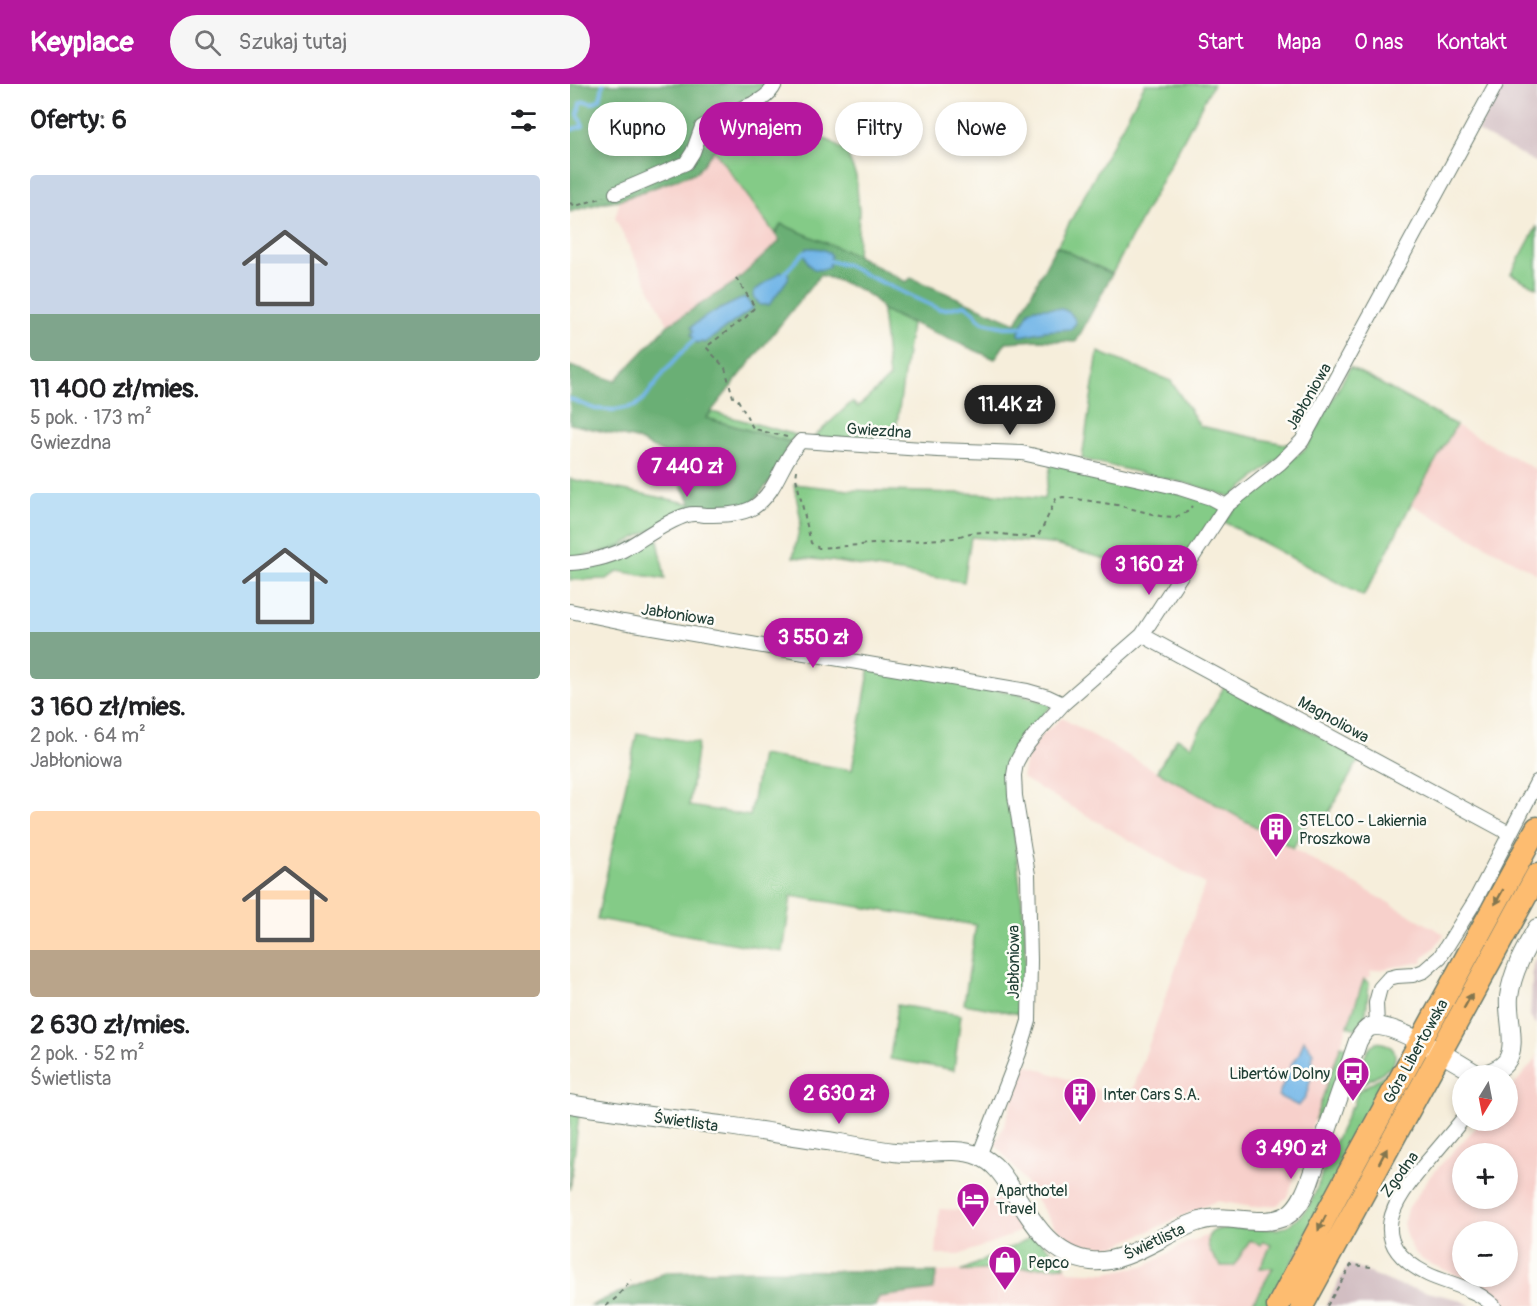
<!DOCTYPE html>
<html lang="pl">
<head>
<meta charset="utf-8">
<style>
  :root { --surface:#fff; --page:#f6f6f6; --text:#202124; --muted:#757577; --accent:#b5179e }
  body { margin:0; font-family:Pangolin,sans-serif; background:var(--page); color:var(--text); height:100vh; display:flex; flex-direction:column; font-size:22px; white-space:nowrap }
  * { box-sizing:border-box; margin:0 }
  p { font-size:20px; color:var(--muted) }
  .icon { flex:none; width:33px; height:33px; fill:none; stroke:currentColor; stroke-width:2; stroke-linecap:round; stroke-linejoin:round }
  .map { position:relative; flex:1; overflow:hidden }
  .details { display:flex; flex-direction:column; background:var(--surface); width:570px }
  .details>* { flex:none }
  .top-card { position:absolute; left:18px; top:18px; width:570px; height:54px; display:flex; gap:12px }
  .needle { width:39px; rotate:190deg }
  .tools { position:absolute; left:882px; top:981px; display:grid; gap:12px }
  .tools a { display:grid; place-items:center; width:66px; height:66px; border-radius:50%; background:var(--surface); box-shadow:0 3px 9px #0003; font-size:30px }
  .price { position:absolute; translate:-50% -51px; padding:0 14px; border-radius:21px; background:var(--accent); color:#fff; font-size:20px; line-height:39px; filter:drop-shadow(0 2px 3px #0008) }
  .price::after { content:''; position:absolute; left:50%; top:36px; width:18px; height:14px; margin-left:-9px; background:inherit; clip-path:polygon(0 0,100% 0,50% 100%) }
  .price.on { background:#222; color:#fff }
  ul { padding:0; list-style:none }
  li { display:grid; align-content:center; gap:12px; height:318px; padding:0 30px }
  li span { display:grid; place-items:center; height:186px; border-radius:6px; color:#555 }
  li>.icon { margin-inline-start:auto }
  span .icon { width:108px; height:108px; fill:#fffc; stroke-width:1 }
  li b { font-size:26px }
  h2 { display:flex; justify-content:space-between; align-items:center; height:72px; padding:0 30px; font-size:26px }
  .pill { padding:0 21px; border-radius:27px; background:var(--surface); box-shadow:0 3px 9px #0003; font-size:21px; line-height:54px }
  .pill.on { background:var(--accent); color:#fff }
  header { display:flex; align-items:center; gap:36px; box-sizing:border-box; height:84px; padding:0 30px; background:var(--accent); color:#fff }
  header strong { font-size:28px }
  nav { display:flex; gap:33px; margin-inline-start:auto; font-size:21px }
  .search { width:420px; height:54px; background:var(--page); display:flex; align-items:center; gap:15px; box-sizing:border-box; padding:0 21px; border-radius:33px; color:var(--muted); font-size:22px }
  main { display:flex; flex:1; min-height:0 }
  .map>svg:first-child { display:block }
  .built { fill:#f7d0cb; fill-rule:evenodd }
  .industrial { fill:#d2bec2 }
  .green { fill:#84cb87; stroke:#52845e; stroke-width:1.5 }
  .forest { fill:#6baf74; stroke:#457654; stroke-width:1.5 }
  .water { fill:#71b5e7; stroke:#48798e; stroke-width:1.5 }
  .lines { fill:none; stroke-linecap:round; stroke-linejoin:round }
  .stream { stroke:#71b5e7; stroke-width:4 }
  .minor-casing { stroke:#6a7b6e; stroke-width:16 }
  .tertiary-casing { stroke:#6a7b6e; stroke-width:20 }
  .trunk-casing { stroke:#6a7b6e; stroke-width:25 }
  .path { stroke:#6a7b6e; stroke-width:2; stroke-dasharray:4.5 4.5; stroke-linecap:butt }
  .minor { stroke:#fff; stroke-width:14 }
  .tertiary { stroke:#fff; stroke-width:18 }
  .trunk { stroke:#fdbc70; stroke-width:22 }
  .oneway { fill:#83764f }
  .labels { text-anchor:middle; stroke-width:5; stroke-linejoin:round; paint-order:stroke }
  .street-label { font-size:16px; fill:#1f3d34; stroke:#fdfcf7 }
  .poi-label { font-size:16px; fill:#1f3d34; stroke:#fdfcf7; text-anchor:start }
</style>
</head>
<body>
<header>
<strong>Keyplace</strong>
<div class="search"><svg class="icon" aria-label="search" viewBox="0 0 24 24"><circle cx="10" cy="10" r="6"/><path d="M15 15l6 6"/></svg>Szukaj tutaj</div>
<nav><a>Start</a><a>Mapa</a><a>O nas</a><a>Kontakt</a></nav>
</header>
<main>
<section class="details">
<h2>Oferty: 6<svg class="icon" aria-label="filters" viewBox="0 0 24 24"><path d="M4 7h16M4 17h16"/><circle cx="9" cy="7" r="2"/><circle cx="15" cy="17" r="2"/></svg></h2>
<ul>
<li><span style="background:linear-gradient(#c9d6e8 75%,#7fa58c 0)"><svg class="icon" aria-label="home" viewBox="0 0 24 24"><path d="M3 11l9-7 9 7M6 9v11h12V9"/></svg></span><div><b>11 400 zł/mies.</b><p>5 pok. · 173 m²</p><p>Gwiezdna</p></div></li>
<li><span style="background:linear-gradient(#bfe0f5 75%,#7fa58c 0)"><svg class="icon" aria-label="home" viewBox="0 0 24 24"><path d="M3 11l9-7 9 7M6 9v11h12V9"/></svg></span><div><b>3 160 zł/mies.</b><p>2 pok. · 64 m²</p><p>Jabłoniowa</p></div></li>
<li><span style="background:linear-gradient(#ffd9b3 75%,#b9a48a 0)"><svg class="icon" aria-label="home" viewBox="0 0 24 24"><path d="M3 11l9-7 9 7M6 9v11h12V9"/></svg></span><div><b>2 630 zł/mies.</b><p>2 pok. · 52 m²</p><p>Świetlista</p></div></li>
</ul>
</section>
<div class="map">
<svg width="967" height="1222" viewBox="0 0 967 1222">
  <rect width="100%" height="100%" fill="#fdfcf7"/>
  <filter id="ink" filterUnits="userSpaceOnUse"><feTurbulence type="fractalNoise" baseFrequency=".0167" numOctaves="2"/><feDisplacementMap in="SourceGraphic" scale="12" xChannelSelector="R" yChannelSelector="G"/><feConvolveMatrix kernelMatrix="1 2 1 2 8 2 1 2 1" color-interpolation-filters="sRGB"/></filter>
  <filter id="wash" filterUnits="userSpaceOnUse"><feTurbulence type="fractalNoise" baseFrequency=".008" numOctaves="4" result="noise"/><feDisplacementMap in="SourceGraphic" scale="24" xChannelSelector="R" yChannelSelector="G"/><feGaussianBlur stdDeviation="1.35" result="paint"/><feColorMatrix in="noise" values="0 0 0 0 0 0 0 0 0 0 0 0 0 0 0 0 0 1.4 0 .05"/><feComposite in="paint" operator="in"/></filter>
  <g filter="url(#wash)">
    <rect width="100%" height="100%" fill="#f6eedb"/>
    <path class="built" d="M144 66 210 157 164 199 98 241 45 134 50 116 127 88Z
      M886 341 967 386V490L841 420Z
      M492 634 874 850 865 863 852 875 853 878 800 887 801 892 794 895 718 1112 707 1121 683 1123 646 1117 546 1162H530L504 1159 484 1142 448 1088 425 1060 435 1039 455 980 559 1017 635 800 452 694 457 670 473 650Z
      M967 970V1222H940L900 1197 854 1177 844 1168 837 1154 833 1140 837 1126 861 1091 912 1037 938 1036V1008L964 977ZM892 1070H938V1114H892ZM892 1148H938V1192H892Z
      M437 1109 457 1141 456 1144 437 1153 389 1171H366L369 1125 393 1126Z
      M673 1146 718 1163 684 1222H305L309 1213 363 1206 367 1188 495 1182 499 1187 535 1189 577 1181 618 1158 645 1149Z"/>
    <path class="industrial" d="M933 0H967V79L907 47Z
      M967 874V941L960 932 963 881Z
      M779 1180 828 1201 887 1215 902 1222H755Z"/>
    <path class="green" d="M575 0H643L542 190 487 162Z
      M198 24 210 37 262 58 277 70 286 92 289 127 287 172 212 141 205 150 144 66 156 40Z
      M967 142V204L941 190Z
      M312 226 341 240 324 360 244 353 282 318 288 323 319 294Z
      M528 268 601 297 630 342 724 362 661 413 622 401 512 375Z
      M780 283 886 341 841 420 805 492 793 512 654 438 672 415 736 364Z
      M142 328 226 351 220 358 136 334Z
      M482 376 656 422 608 495 481 460 401 453 394 498 261 477 223 473 231 437 224 400 279 406 424 410 474 415Z
      M0 395 122 420 124 425 43 465 0 475Z
      M87 450 95 495 48 487 37 495 0 496V481Z
      M300 582 450 610 482 621 450 656 438 690 455 848V931L394 920 406 841 221 812 213 868 27 835 67 649 128 659 119 722 180 732 191 671 282 686Z
      M655 601 790 674 754 737 742 730 723 764 587 687 607 654 621 662Z
      M794 895 799 899 796 929 786 945 778 942Z
      M327 921 391 931 384 986 320 975Z
      M806 958C821 959 831 968 821 983L789 1002C792 985 791 969 806 958Z
      M771 961 779 963 756 1033 745 1035Z
      M821 987 823 989 707 1206 696 1222H681L703 1184H690L701 1161 693 1157 691 1161 680 1156 664 1182H651C644 1175 633 1159 640 1150 650 1137 695 1149 712 1144 718 1142 726 1136 731 1131 746 1117 750 1092 758 1073 765 1056 774 1040 781 1023H783L788 1007Z
      M0 1030 9 1031 0 1106Z
      M464 1152 487 1171 495 1182 391 1187Z"/>
    <path class="forest" d="M0 0H200L197 5 198 24 156 40 144 66 127 88 50 116 35 118 0 128Z
      M211 140 287 172 336 198 341 194 446 239 486 162 542 190 506 258 469 256 436 258 425 275 312 226C304 207 269 197 250 191L136 334 220 358 206 390 183 418 160 427 124 425 122 420 112 404 111 378 66 355 0 340V282L45 297 98 241 164 199 210 157 205 150Z
      M189 1186 367 1188 363 1206 309 1213 305 1222H21C45 1208 72 1202 96 1188Z"/>
    <path class="water" d="M237 164C246 164 255 164 261 171L259 183C243 190 238 183 234 168Z
      M211 188 219 190 218 195 199 221H190L183 212 184 207Z
      M175 213 183 224 135 259 132 258 127 259 121 251 123 247 121 243 138 231Z
      M464 224C481 225 501 220 506 239L501 245 474 247 452 252 449 251V248L459 227Z
      M734 956 743 968C742 983 741 1013 728 1022L708 1012 722 979 729 970Z"/>
    <g class="lines">
      <path class="stream" d="M0 46 13 42 8 30 10 19 14 17 23 19 30 15 32 7 33 0
        M256 176 277 181 294 190 369 225H376L395 221 404 228 408 234 413 238 434 243H454
        M211 193 234 168 237 169
        M0 315 25 325 45 326 65 322 75 314 95 287 117 263 128 253"/>
    </g>
  </g>
  <g filter="url(#ink)">
    <g class="lines">
      <defs>
        <path id="minor" d="M46 109 116 79 123 68 132 43C139 39 146 35 153 32 171 23 196 20 205 0
          M0 479C10 479 17 477 27 475 35 473 45 470 53 466 74 455 94 438 117 431 123 429 129 430 135 431 151 431 171 431 184 423 208 407 211 376 231 357L368 366 452 369 610 404 641 414 656 422
          M0 527 53 538 457 607 478 613 493 620
          M572 551 939 749
          M807 942 806 919 810 904 819 894 827 892 843 891 854 887 870 873 905 817 967 698
          M892 1036C880 1051 868 1065 856 1079 822 1119 795 1158 857 1190 871 1197 887 1200 901 1207 909 1210 917 1216 924 1222
          M409 1072 449 969 459 937 460 876 458 791 445 712 444 691 446 679 453 666 464 652 493 620 572 551 656 422 710 379 732 357 926 0"/>
        <path id="tertiary" d="M911 992C920 988 930 986 936 978 948 963 937 932 939 913 942 888 955 865 967 844
          M0 1020C52 1029 105 1035 158 1042 195 1048 233 1053 270 1059 288 1062 306 1066 324 1068 352 1072 382 1061 409 1072 426 1079 434 1093 443 1107 462 1137 482 1173 521 1177 557 1181 596 1147 630 1137 658 1128 690 1145 716 1132 728 1125 734 1112 739 1099L788 957C791 952 794 946 800 943 821 935 889 980 910 992"/>
        <path id="trunk" d="M708 1222 769 1107 967 744
          M732 1222 967 791"/>
      </defs>
      <use href="#minor" class="minor-casing"/>
      <use href="#tertiary" class="tertiary-casing"/>
      <use href="#trunk" class="trunk-casing"/>
      <path class="path" d="M0 119 6 122 34 113
        M166 194 185 223 176 233 136 263 155 284 163 313 168 316 183 344 195 348 217 353
        M227 386 226 394 241 459 249 464 383 454C388 453 395 450 401 449 422 446 445 454 467 453L472 445 486 415 493 413 547 421 590 432 606 433 617 428 622 422
        M36 1222 46 1214 61 1196
        M757 1222 781 1181 802 1183"/>
      <use href="#minor" class="minor"/>
      <use href="#tertiary" class="tertiary"/>
      <use href="#trunk" class="trunk"/>
    </g>
    <defs><path id="oneway-solid" d="M-6-.8H1V-3.2L6.5 0L1 3.2V.8H-6Z" transform="scale(1.5)"/></defs>
    <g class="oneway">
      <use href="#oneway-solid" transform="translate(929 813) rotate(119)"/>
      <use href="#oneway-solid" transform="translate(898 917) rotate(-61)"/>
      <use href="#oneway-solid" transform="translate(813 1072) rotate(-62)"/>
      <use href="#oneway-solid" transform="translate(752 1139) rotate(117)"/>
    </g>
  </g>
  <defs>
    <symbol id="building-pin" viewBox="-11 -11 22 30"><path d="M0 17L-7.5 6A9.5 9.5 0 1 1 7.5 6Z" fill="#b5179e" stroke="#fdfcf7"/><path d="M-4-6H4V6H1V3H-1V6H-4ZM-2.5-4.3h1.7v1.8h-1.7ZM.8-4.3h1.7v1.8H.8ZM-2.5-1h1.7V.8h-1.7ZM.8-1h1.7V.8H.8Z" fill="#fff"/></symbol>
    <symbol id="bus-pin" viewBox="-11 -11 22 30"><path d="M0 17L-7.5 6A9.5 9.5 0 1 1 7.5 6Z" fill="#b5179e" stroke="#fdfcf7"/><path d="M-5-6H5V4H4V6H2V4H-2V6H-4V4H-5ZM-3.5-4V0h7V-4ZM-3.5 1.2v1.5H-2V1.2ZM2 1.2v1.5H3.5V1.2Z" fill="#fff"/></symbol>
    <symbol id="hotel-pin" viewBox="-11 -11 22 30"><path d="M0 17L-7.5 6A9.5 9.5 0 1 1 7.5 6Z" fill="#b5179e" stroke="#fdfcf7"/><path d="M-6-4.5h1.5V1H6V5H4.5V3h-9V5H-6ZM-4 0a1.8 1.8 0 1 1 3.6 0ZM.5 0V-2.5h3Q6-2.5 6 0Z" fill="#fff"/></symbol>
    <symbol id="shop-pin" viewBox="-11 -11 22 30"><path d="M0 17L-7.5 6A9.5 9.5 0 1 1 7.5 6Z" fill="#b5179e" stroke="#fdfcf7"/><path d="M-5-2.5h2.3a2.7 3.5 0 0 1 5.4 0H5L5.5 6h-11ZM-1.5-2.5h3a1.5 2.3 0 0 0-3 0Z" fill="#fff"/></symbol>
  </defs>
  <g fill-rule="evenodd">
    <use href="#building-pin" x="687" y="726" width="38" height="52"/>
    <use href="#bus-pin" x="764" y="970" width="38" height="52"/>
    <use href="#building-pin" x="491" y="991" width="38" height="52"/>
    <use href="#hotel-pin" x="384" y="1096" width="38" height="52"/>
    <use href="#shop-pin" x="416" y="1159" width="38" height="52"/>
  </g>
  <g class="labels">
    <g class="street-label">
      <text transform="translate(738 312) rotate(-60)" y="6">Jabłoniowa</text>
      <text transform="translate(309 346) rotate(4)" y="6">Gwiezdna</text>
      <text transform="translate(108 530) rotate(9)" y="6">Jabłoniowa</text>
      <text transform="translate(764 635) rotate(29)" y="6">Magnoliowa</text>
      <text transform="translate(443 878) rotate(-90)" y="6">Jabłoniowa</text>
      <text transform="translate(845 967) rotate(-61)" y="6">Góra Libertowska</text>
      <text transform="translate(116 1037) rotate(8)" y="6">Świetlista</text>
      <text transform="translate(829 1090) rotate(-54)" y="6">Zgodna</text>
      <text transform="translate(584 1157) rotate(-25)" y="6">Świetlista</text>
    </g>
    <g class="poi-label">
      <text x="729" y="742">STELCO - Lakiernia<tspan x="729" dy="18">Proszkowa</tspan></text>
      <text x="760" y="995" text-anchor="end">Libertów Dolny</text>
      <text x="533" y="1016">Inter Cars S.A.</text>
      <text x="426" y="1112">Aparthotel<tspan x="426" dy="18">Travel</tspan></text>
      <text x="458" y="1184">Pepco</text>
    </g>
  </g>
</svg>
<div class="tools">
<a><svg class="needle" viewBox="-14 -14 28 28"><path d="M0-13l5 13h-10z" fill="#e53935"/><path d="M0 13l5-13h-10z" fill="#757577"/></svg></a>
<a>+</a>
<a>−</a>
</div>
<b class="price on" style="left:440px;top:352px">11.4K zł</b>
<b class="price" style="left:117px;top:414px">7 440 zł</b>
<b class="price" style="left:579px;top:512px">3 160 zł</b>
<b class="price" style="left:243px;top:585px">3 550 zł</b>
<b class="price" style="left:269px;top:1041px">2 630 zł</b>
<b class="price" style="left:721px;top:1096px">3 490 zł</b>
<div class="top-card">
<a class="pill">Kupno</a>
<a class="pill on">Wynajem</a>
<a class="pill">Filtry</a>
<a class="pill">Nowe</a>
</div>
</div>
</main>
</body>
</html>
